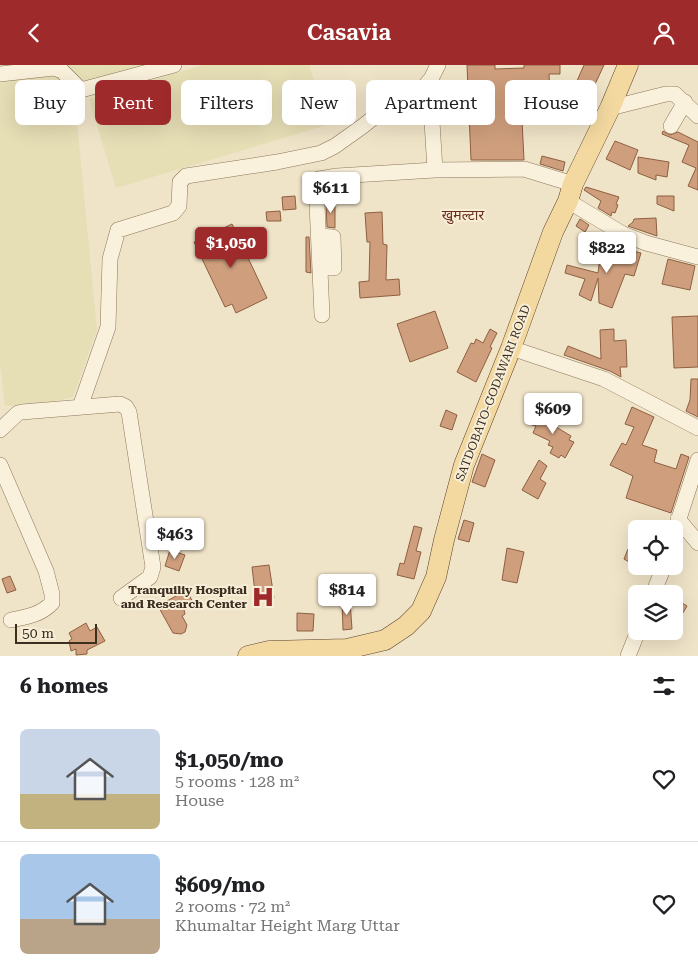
<!DOCTYPE html>
<html lang="en">
<head>
<meta charset="utf-8">
<style>
  :root { --surface:#fff; --page:#f2f2f2; --text:#202124; --muted:#757577; --line:#e0e0e0; --accent:#9e2a2b }
  body { margin:0; font-family:"Roboto Serif","Noto Sans Devanagari",serif; background:var(--page); color:var(--text); height:100vh; display:flex; flex-direction:column; font-size:19px; white-space:nowrap }
  * { box-sizing:border-box; margin:0 }
  p { font-size:16px; color:var(--muted) }
  .icon { flex:none; width:28px; height:28px; fill:none; stroke:currentColor; stroke-width:2; stroke-linecap:round; stroke-linejoin:round }
  .map { position:relative; height:591px; overflow:hidden }
  .panel { display:flex; flex-direction:column; background:var(--surface); flex:1 }
  .panel>* { flex:none }
  .top-card { position:absolute; left:15px; top:15px; width:669px; height:45px; display:flex; gap:10px }
  .buttons { position:absolute; left:628px; top:455px; display:grid; gap:10px }
  .buttons a { display:grid; place-items:center; width:55px; height:55px; border-radius:8px; background:var(--surface); box-shadow:0 5px 20px #0002; font-size:25px }
  .scale { position:absolute; left:15px; bottom:12px; width:82px; box-sizing:border-box; padding-left:5px; border:2px solid #3d2e20; border-top:0; font-size:14px; line-height:18px; white-space:nowrap; color:#3d2e20; -webkit-text-stroke:4px #f7eed8; paint-order:stroke }
  .price { position:absolute; translate:-50% -42px; padding:0 11px; border-radius:5px; background:#fff; color:#222; font-size:16px; line-height:32px; filter:drop-shadow(0 1px 2px #0008) }
  .price::after { content:''; position:absolute; left:50%; top:30px; width:15px; height:11px; margin-left:-8px; background:inherit; clip-path:polygon(0 0,100% 0,50% 100%) }
  .price.active { background:var(--accent); color:#fff }
  ul { padding:0; list-style:none }
  li { display:flex; align-items:center; gap:15px; height:125px; padding:0 20px }
  li+li { border-top:1px solid var(--line) }
  li span { display:grid; place-items:center; flex:none; width:140px; height:100px; border-radius:8px; color:#555 }
  li>.icon { margin-inline-start:auto }
  span .icon { width:60px; height:60px; fill:#fffc; stroke-width:1 }
  li b { font-size:21px }
  h2 { display:flex; justify-content:space-between; align-items:center; height:60px; padding:0 20px; font-size:21px }
  .chip { padding:0 18px; border-radius:8px; background:var(--surface); box-shadow:0 5px 20px #0002; font-size:18px; line-height:45px }
  .chip.active { background:var(--accent); color:#fff }
  header { display:flex; justify-content:space-between; align-items:center; height:65px; padding:0 20px; background:var(--accent); color:#fff; font-size:22px; font-weight:600 }
  .map>svg:first-child { display:block }
  .farmland { fill:#e6deb5 }
  .building { fill:#cf9f7d; stroke:#8d5f41 }
  .lines { fill:none; stroke-linecap:round; stroke-linejoin:round }
  .minor-casing { stroke:#8d765c; stroke-width:16 }
  .major-casing { stroke:#5b4430; stroke-width:21 }
  .minor { stroke:#faf1dc; stroke-width:15 }
  .major { stroke:#f3d9a0; stroke-width:20 }
  .labels { text-anchor:middle; stroke-width:4; stroke-linejoin:round; paint-order:stroke }
  .street-label { font-size:12px; fill:#3d2e20; stroke:#f7eed8 }
  .poi-label { font-size:12px; font-weight:bold; fill:#3d2e20; stroke:#f7eed8; text-anchor:end }
  .neighbourhood-label { font-size:14px; fill:#6b2e1e; stroke:#f7eed8 }
</style>
</head>
<body>
<header><svg class="icon" aria-label="back" viewBox="0 0 24 24"><path d="M15 5l-7 7 7 7"/></svg>Casavia<svg class="icon" aria-label="person" viewBox="0 0 24 24"><circle cx="12" cy="8" r="4"/><path d="M4 21q1-7 8-7t8 7"/></svg></header>
<div class="map">
<svg width="698" height="591" viewBox="0 0 698 591">
  <rect width="100%" height="100%" fill="#f0e4c8"/>
  <path class="farmland" d="M0 0H58L77 57 97 265 73 332 47 338 5 341 0 301Z
    M67 0H148L85 20Z
    M203 0H309L327 60 116 123 89 34Z"/>
  <path class="building" d="M467 0H495V4L524 3V0H560V9H549L551 54 522 55 524 95H471Z
    M584 0H604L582 47 566 41Z
    M346 24 354 48 332 55 324 30Z
    M663 66 670 70 678 67 698 77V125L688 121 696 103 682 97 689 80 662 69Z
    M615 76 638 85 630 105 606 94Z
    M542 91 565 97 563 106 540 99Z
    M638 92 669 97 667 112 656 110V115L638 108Z
    M586 122 619 132 616 139 618 140 615 148 612 147 611 151 598 143 601 136 584 125Z
    M295 131 296 144 283 145 282 132Z
    M657 131H674V146L657 139Z
    M326 137H335V163L327 162Z
    M280 146 281 156H267L266 147Z
    M382 147 383 179 387 180 386 215 399 214 400 230 360 233 359 217 369 216 370 177H367L365 148Z
    M656 153 657 171 628 161 633 157 634 154Z
    M580 154 589 160 585 167 576 161Z
    M232 159 267 233 236 248 232 239 225 242 194 177Z
    M306 172H309L311 208 306 207Z
    M602 178 641 188 634 211 625 209 612 243 599 238 598 213 591 236 579 230 585 214 565 208 567 200 598 208Z
    M668 194 695 201 690 225 662 219Z
    M435 246 448 283 410 297 397 259Z
    M698 251V302L674 303 672 252Z
    M490 264 497 268 490 282 492 283 476 317 457 307 471 278 474 279 476 274 483 278Z
    M614 264V276L626 275 627 302H620L621 312 610 306 564 290 568 281 601 294 600 265Z
    M691 314H698V352L686 346 690 335Z
    M632 342 654 352 642 380 657 385 654 397 676 404 681 389 689 392 671 448 626 433 633 411 610 400 622 378 626 380 634 362 625 359Z
    M446 345 457 350 452 365 440 361Z
    M543 346 554 351 551 359 571 371 569 375 574 377 565 393 561 390 559 393 550 388 553 382 548 380 550 376 533 368 536 361 532 360 537 349 541 351Z
    M482 389 495 395 485 422 472 417Z
    M539 395 547 401 540 414 546 418 538 434 522 425Z
    M464 455 474 458 469 477 458 474Z
    M414 461 422 463 416 486 421 487 414 514 397 510 400 498 404 499Z
    M507 483 524 487 517 518 502 515Z
    M628 484 636 488V501L624 494Z
    M170 485 185 490 179 506 165 501Z
    M269 500 274 533 256 536 252 502Z
    M10 511 16 525 7 528 2 514Z
    M353 514H368L365 520V526L341 525V516H353Z
    M185 526 187 528H188L194 539 184 545 185 549 182 551 187 560 185 567 181 569 173 568 158 541Z
    M674 533 687 541 674 563Z
    M342 536H350L352 564 343 565Z
    M297 548 314 549 313 566H297Z
    M86 558 90 566 97 562 105 576 87 585V589L76 590V584L71 586 69 576 72 574 69 568Z"/>
  <g class="lines">
    <defs>
      <path id="minor" d="M0 9 54 3 62 6 81 25 174 0
        M610 43 666 29H675L698 51
        M432 57 435 105
        M671 61 685 37
        M568 136 623 169 646 178 698 192
        M319 171 333 172 334 203H320
        M322 250 317 139 316 121 319 114 337 111 435 105 524 104 573 119
        M511 283 604 314 698 363
        M80 342 108 262 110 194 118 165 173 148 179 141 180 117 186 111 277 97 321 88 335 81 363 61 393 37 425 21 431 14 438 0
        M0 365 18 348 22 347 120 339 126 342 129 347 153 502 150 512 121 533
        M0 400 46 506 52 529V538C40 550 27 552 11 555
        M678 454 698 478
        M674 469 698 395
        M653 529 664 501
        M628 591 638 566"/>
      <path id="major" d="M248 591 269 586 347 584 385 575 406 561 421 546 436 512 444 475 464 400 511 283 553 167 568 136 573 119 610 43 628 0"/>
    </defs>
    <use href="#minor" class="minor-casing"/>
    <use href="#major" class="major-casing"/>
    <use href="#minor" class="minor"/>
    <use href="#major" class="major"/>
  </g>
  <defs>
    <symbol id="hospital-bare" viewBox="-9 -9 18 18"><path d="M-5-5h3v3.5h4V-5h3V5h-3V1.5h-4V5h-3Z" fill="#9e2a2b" stroke="#f7eed8" stroke-width="2.5" paint-order="stroke"/></symbol>
  </defs>
  <g fill-rule="evenodd">
    <use href="#hospital-bare" x="247" y="516" width="32" height="32"/>
  </g>
  <g class="labels">
    <g class="street-label">
      <text transform="translate(493 328) rotate(-69)" y="4">SATDOBATO-GODAWARI ROAD</text>
    </g>
    <g class="poi-label">
      <text x="247" y="529">Tranquiliy Hospital<tspan x="247" dy="14">and Research Center</tspan></text>
    </g>
    <g class="neighbourhood-label">
      <text x="463" y="155">खुमल्टार</text>
    </g>
  </g>
</svg>
<div class="buttons">
<a><svg class="icon" aria-label="locate" viewBox="0 0 24 24"><circle cx="12" cy="12" r="6"/><path d="M12 2v4M12 18v4M2 12h4M18 12h4"/></svg></a>
<a><svg class="icon" aria-label="layers" viewBox="0 0 24 24"><path d="M12 4l9 5-9 5-9-5zM3 14l9 5 9-5"/></svg></a>
</div>
<div class="scale">50 m</div>
<b class="price" style="left:331px;top:149px">$611</b>
<b class="price active" style="left:231px;top:204px">$1,050</b>
<b class="price" style="left:607px;top:209px">$822</b>
<b class="price" style="left:553px;top:370px">$609</b>
<b class="price" style="left:175px;top:495px">$463</b>
<b class="price" style="left:347px;top:551px">$814</b>
<div class="top-card">
<a class="chip">Buy</a>
<a class="chip active">Rent</a>
<a class="chip">Filters</a>
<a class="chip">New</a>
<a class="chip">Apartment</a>
<a class="chip">House</a>
</div>
</div>
<section class="panel">
<h2>6 homes<svg class="icon" aria-label="filters" viewBox="0 0 24 24"><path d="M4 7h16M4 17h16"/><circle cx="9" cy="7" r="2"/><circle cx="15" cy="17" r="2"/></svg></h2>
<ul>
<li><span style="background:linear-gradient(#c9d6e8 65%,#c2b280 0)"><svg class="icon" aria-label="home" viewBox="0 0 24 24"><path d="M3 11l9-7 9 7M6 9v11h12V9"/></svg></span><div><b>$1,050/mo</b><p>5 rooms · 128 m²</p><p>House</p></div><svg class="icon" aria-label="heart" viewBox="0 0 24 24"><path d="M12 20l-8-8c-3-5 5-10 8-4 3-6 11-1 8 4z"/></svg></li>
<li><span style="background:linear-gradient(#a9c7e8 65%,#b9a48a 0)"><svg class="icon" aria-label="home" viewBox="0 0 24 24"><path d="M3 11l9-7 9 7M6 9v11h12V9"/></svg></span><div><b>$609/mo</b><p>2 rooms · 72 m²</p><p>Khumaltar Height Marg Uttar</p></div><svg class="icon" aria-label="heart" viewBox="0 0 24 24"><path d="M12 20l-8-8c-3-5 5-10 8-4 3-6 11-1 8 4z"/></svg></li>
</ul>
</section>
</body>
</html>
